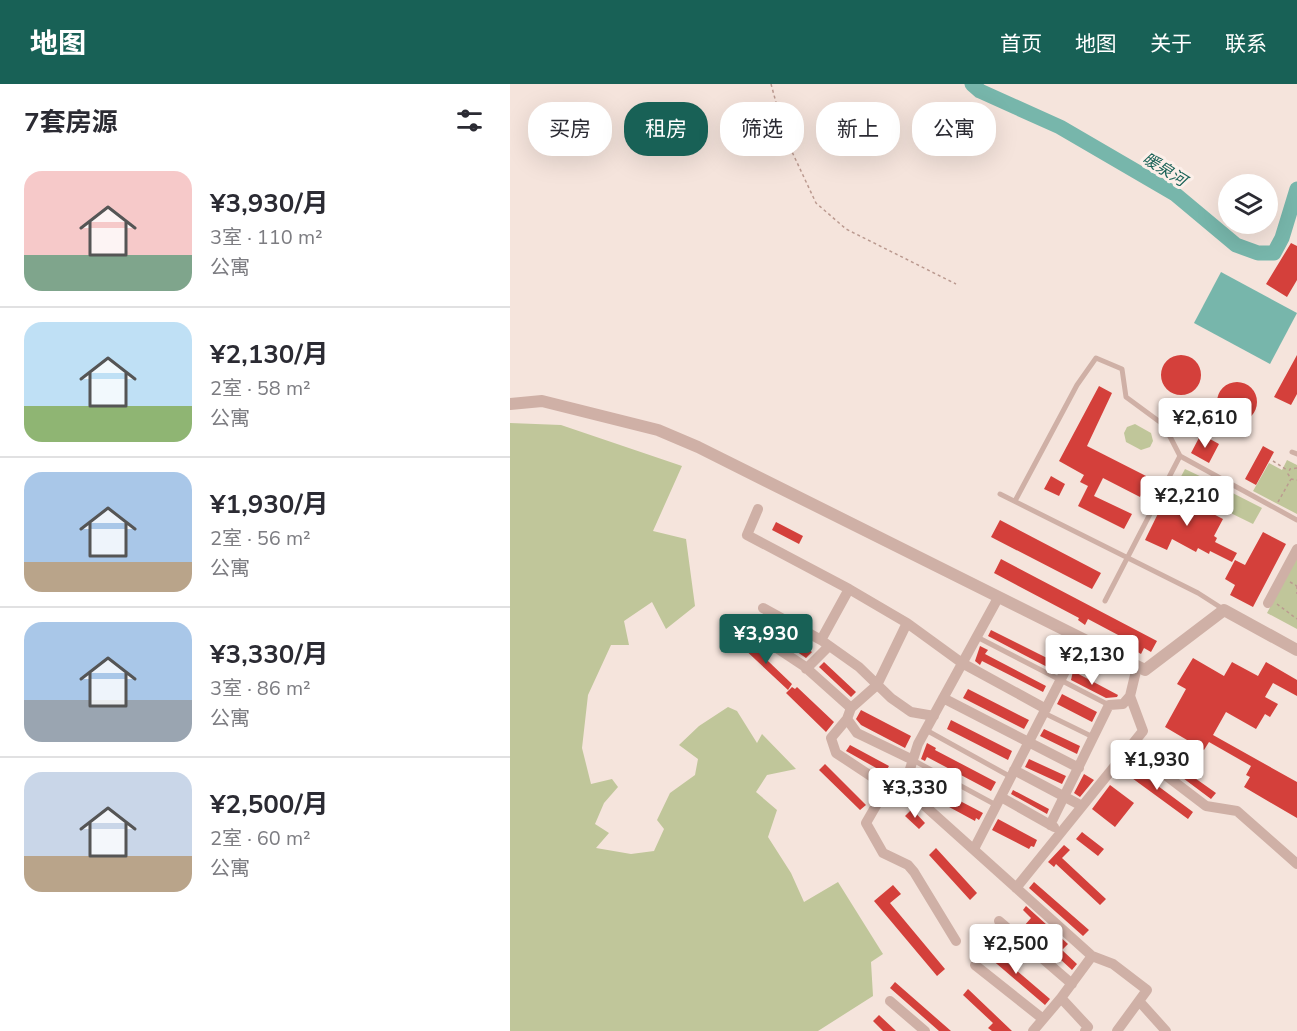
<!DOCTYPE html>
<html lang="zh">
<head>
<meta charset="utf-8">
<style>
  :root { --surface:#fff; --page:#f2f2f3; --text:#2b2b33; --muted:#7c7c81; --line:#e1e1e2; --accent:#186156 }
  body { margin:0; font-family:"Nunito Sans","Noto Sans SC",sans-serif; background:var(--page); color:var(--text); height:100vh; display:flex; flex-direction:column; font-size:22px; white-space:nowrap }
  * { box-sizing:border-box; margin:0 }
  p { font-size:20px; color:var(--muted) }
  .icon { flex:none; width:33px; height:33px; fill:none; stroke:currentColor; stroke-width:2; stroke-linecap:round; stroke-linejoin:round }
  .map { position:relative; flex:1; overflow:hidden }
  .details { display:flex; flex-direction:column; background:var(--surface); width:510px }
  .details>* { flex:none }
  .hud { position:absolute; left:18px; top:18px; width:570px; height:54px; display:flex; gap:12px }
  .tools { position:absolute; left:708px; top:90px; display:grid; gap:12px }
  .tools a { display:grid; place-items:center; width:60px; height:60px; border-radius:50%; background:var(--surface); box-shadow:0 6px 24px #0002; font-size:30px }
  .price { position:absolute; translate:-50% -51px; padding:0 14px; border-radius:6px; background:#fff; color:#222; font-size:20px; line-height:39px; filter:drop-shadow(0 2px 3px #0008) }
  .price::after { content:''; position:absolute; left:50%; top:36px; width:18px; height:14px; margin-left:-9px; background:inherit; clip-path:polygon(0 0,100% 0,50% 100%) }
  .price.current { background:var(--accent); color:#fff }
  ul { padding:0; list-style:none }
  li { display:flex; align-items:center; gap:18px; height:150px; padding:0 24px }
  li+li { border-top:2px solid var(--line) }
  li span { display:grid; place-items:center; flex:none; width:168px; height:120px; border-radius:18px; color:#555 }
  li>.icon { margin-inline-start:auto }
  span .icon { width:72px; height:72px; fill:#fffc; stroke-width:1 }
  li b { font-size:26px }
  h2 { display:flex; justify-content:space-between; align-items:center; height:72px; padding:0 24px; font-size:26px }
  .chip { padding:0 21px; border-radius:24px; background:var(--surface); box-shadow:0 6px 24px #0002; font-size:21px; line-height:54px }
  .chip.current { background:var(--accent); color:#fff }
  header { display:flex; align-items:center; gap:36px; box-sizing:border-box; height:84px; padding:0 30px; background:var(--accent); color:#fff }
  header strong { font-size:28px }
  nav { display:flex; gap:33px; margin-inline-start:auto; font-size:21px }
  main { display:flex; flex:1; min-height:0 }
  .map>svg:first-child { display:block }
  .green { fill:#c0c69a }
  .water { fill:#77b6ab }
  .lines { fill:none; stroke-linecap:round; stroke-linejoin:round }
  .river { stroke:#77b6ab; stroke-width:15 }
  .building { fill:#d4403b }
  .path { stroke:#bb9a90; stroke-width:1.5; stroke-dasharray:3 3; stroke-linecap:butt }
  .service { stroke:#cfb0a6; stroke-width:5 }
  .minor { stroke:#cfb0a6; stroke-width:10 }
  .tertiary { stroke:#cfb0a6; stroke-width:12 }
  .labels { text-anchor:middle; stroke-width:6; stroke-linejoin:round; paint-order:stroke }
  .water-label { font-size:16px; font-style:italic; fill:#186156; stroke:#fcefe9 }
</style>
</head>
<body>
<header>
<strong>地图</strong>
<nav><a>首页</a><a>地图</a><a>关于</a><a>联系</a></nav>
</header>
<main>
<section class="details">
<h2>7套房源<svg class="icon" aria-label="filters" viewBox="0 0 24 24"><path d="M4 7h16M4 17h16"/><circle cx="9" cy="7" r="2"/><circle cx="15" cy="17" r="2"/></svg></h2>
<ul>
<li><span style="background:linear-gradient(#f6c9c9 70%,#7fa58c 0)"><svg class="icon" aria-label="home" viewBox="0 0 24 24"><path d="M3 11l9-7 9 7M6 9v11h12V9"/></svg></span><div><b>¥3,930/月</b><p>3室 · 110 m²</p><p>公寓</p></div></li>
<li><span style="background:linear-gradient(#bfe0f5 70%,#8fb573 0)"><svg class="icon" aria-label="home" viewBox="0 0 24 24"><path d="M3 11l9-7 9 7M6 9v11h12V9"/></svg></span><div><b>¥2,130/月</b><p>2室 · 58 m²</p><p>公寓</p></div></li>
<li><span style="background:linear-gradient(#a9c7e8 75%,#b9a48a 0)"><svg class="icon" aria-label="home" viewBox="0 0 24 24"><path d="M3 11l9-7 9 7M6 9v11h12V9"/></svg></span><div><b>¥1,930/月</b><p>2室 · 56 m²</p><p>公寓</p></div></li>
<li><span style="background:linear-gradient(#a9c7e8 65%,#9aa5b1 0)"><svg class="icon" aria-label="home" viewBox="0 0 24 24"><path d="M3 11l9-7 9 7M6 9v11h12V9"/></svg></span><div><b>¥3,330/月</b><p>3室 · 86 m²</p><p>公寓</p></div></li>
<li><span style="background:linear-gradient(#c9d6e8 70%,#b9a48a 0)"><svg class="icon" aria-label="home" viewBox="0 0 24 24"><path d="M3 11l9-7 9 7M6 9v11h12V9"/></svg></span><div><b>¥2,500/月</b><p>2室 · 60 m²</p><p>公寓</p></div></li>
</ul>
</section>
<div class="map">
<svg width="787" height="947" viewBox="0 0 787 947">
  <rect width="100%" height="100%" fill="#f5e4dc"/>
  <path class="green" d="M0 339 51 341 172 382 143 447 176 455 185 522 156 545 142 518 114 537 119 561H101L78 611 72 664 81 700 102 695 108 703 94 719 85 740 99 749 86 764 121 770 144 767 154 745 147 736 160 709 185 691 188 675 169 661 189 642 218 623 227 627 247 659 252 650 286 685 257 691 246 708 267 726 258 753 281 789 294 818 328 798 373 870 361 878 363 912 308 947H0Z
    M625 340 641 349 643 357 640 363 631 366 616 358 614 349 617 343Z
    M777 376 787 381V430L743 407 759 379 772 386Z
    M675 385 696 395 686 412 666 402Z
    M701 398 752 424 743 440 692 415Z
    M787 473V545L757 529Z"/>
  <path class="water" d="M711 188 787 229 760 280 684 239Z"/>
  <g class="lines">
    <path class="river" d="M462 0 470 7 550 43 665 110 726 161 748 169H764L772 154 787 105"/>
  </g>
  <path class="building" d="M781 159 787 162V196L777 213 756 200Z
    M787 271V310L781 321 764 313Z
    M651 291a20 20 0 1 1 40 0a20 20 0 1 1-40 0Z
    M707 318a20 20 0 1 1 40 0a20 20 0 1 1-40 0Z
    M589 302 602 309 577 362 640 394 630 413 593 394 584 412 622 430 614 445 568 422 578 402 570 398 574 391 549 377Z
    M691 350 709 360 699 379 681 369Z
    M753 362 764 368 746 401 735 395Z
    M541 392 555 400 549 412 534 405Z
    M659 407 713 435 704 452 707 454 705 458 727 469 722 478 700 467 699 470 688 464 686 468 662 455 657 466 635 456Z
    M490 436 591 489 582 505 481 453Z
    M266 438 293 452 289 460 262 446Z
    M753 448 776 460 743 523 720 511 725 501 715 495 725 476 735 481Z
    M491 475 647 557 641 568 634 564 631 570 624 566 627 561 610 552 578 535 575 541 568 536 569 534 484 489Z
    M253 535 302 568 296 574 249 542Z
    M481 546 549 580 545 587 478 552Z
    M236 556 282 600 278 606 231 562Z
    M470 562 478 566 475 570 536 602 533 608 472 577 470 581 465 577Z
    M683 574 714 592 722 578 748 592 756 578 787 596V612L763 599 755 613 768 620 760 633 755 630 746 645 716 628 703 651 787 698V734L734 703 740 693 736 691 741 682 699 658 694 666 655 643 676 605 667 600Z
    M314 578 346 608 341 613 309 583Z
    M563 587 608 611 607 613 596 614 561 596Z
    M282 603 285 605 287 603 324 638 316 648 276 609Z
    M458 605 519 636 514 645 453 614Z
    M552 610 587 628 582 638 547 620Z
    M351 626 401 652 395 664 351 641 346 635Z
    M441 636 502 667 498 676 437 645Z
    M534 645 570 662 567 670 530 652Z
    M634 658 706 709 701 715 630 662Z
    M417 659 426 664 425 666 486 698 481 707 417 673 415 677 411 675Z
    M340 661 379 682 375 689 336 667Z
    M519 675 556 692 552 700 515 683Z
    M617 679 683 728 678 735 611 686Z
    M315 680 356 721 350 726 309 686Z
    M574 690 584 696 570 713 564 709Z
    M600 701 624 719 605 743 582 725Z
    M503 706 539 725 537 730 501 710Z
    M431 707 473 729 469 736 466 734 465 737 428 717Z
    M402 725 415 739 409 745 395 732Z
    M488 735 527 756 524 763 521 762 519 765 482 746Z
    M572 748 594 765 588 772 566 755Z
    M554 761 560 766 552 774 596 815 590 821 546 780 544 783 538 778Z
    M426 764 467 809 460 816 419 771Z
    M524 798 579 846 573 852 519 804Z
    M383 801 391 810 380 819 435 885 427 892 364 817Z
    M516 822 558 860 552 866 567 880 562 886 514 842 521 834 513 826Z
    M478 862 540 915 535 921 473 868Z
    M385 898 441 947H429L380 904Z
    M458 905 502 947H482L478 944 483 939 453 911Z
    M369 931 386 947H373L363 937Z"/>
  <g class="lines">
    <path class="path" d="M261 0 276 55 306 119 336 145 446 200
      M763 377 777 386
      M787 384 780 385 778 390 781 395 787 396
      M768 418 781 395
      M780 498 787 502
      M787 502V510
      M767 520 787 535"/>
    <path class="service" d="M782 368 787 370
      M490 410 688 509 713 525
      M505 417 567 301 586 274 612 285 616 313 654 341 670 372 787 436
      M595 517 670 372
      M467 553 599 621
      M534 629 583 653
      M416 646 501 693
      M403 676 486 721"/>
    <path class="minor" d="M248 425 237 451 339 505 311 556
      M339 505 397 539 452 579 536 625
      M488 514 408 660 400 685 415 722 582 872 551 914 578 943 575 947
      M758 519 787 465
      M253 524 311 556 349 583 381 614 401 628 424 632
      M247 551 294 582 341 624 337 635 347 649 403 676
      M296 585 319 562
      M433 614 569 684
      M341 624 367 601 397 539
      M337 635 321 654 326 669 373 700 375 706 356 739 373 769 398 781 404 788 446 857
      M620 664 696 722 727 727 787 780
      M504 686 572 722
      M491 713 544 743
      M540 741 599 621 613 620 620 612
      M464 765 571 556
      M506 804 633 647 620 612 627 583
      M489 837 562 900
      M582 872 603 880 637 906 607 947
      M465 881 533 935
      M380 917 415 947
      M629 917 656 947
      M523 947 551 914"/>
    <path class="tertiary" d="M0 320 32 317 148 346 188 363 635 586 714 526 787 566"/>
  </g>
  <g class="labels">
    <g class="water-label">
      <text transform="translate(655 85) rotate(32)" y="6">暖泉河</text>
    </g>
  </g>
</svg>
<div class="tools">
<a><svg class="icon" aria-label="layers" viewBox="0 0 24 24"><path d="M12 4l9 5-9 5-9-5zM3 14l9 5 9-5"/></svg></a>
</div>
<b class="price" style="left:695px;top:365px">¥2,610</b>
<b class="price" style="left:677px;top:443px">¥2,210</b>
<b class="price current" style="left:256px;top:581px">¥3,930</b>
<b class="price" style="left:582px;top:602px">¥2,130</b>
<b class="price" style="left:647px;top:707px">¥1,930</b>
<b class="price" style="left:405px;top:735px">¥3,330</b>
<b class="price" style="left:506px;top:891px">¥2,500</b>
<div class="hud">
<a class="chip">买房</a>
<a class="chip current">租房</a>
<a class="chip">筛选</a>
<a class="chip">新上</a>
<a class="chip">公寓</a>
</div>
</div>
</main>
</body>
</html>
